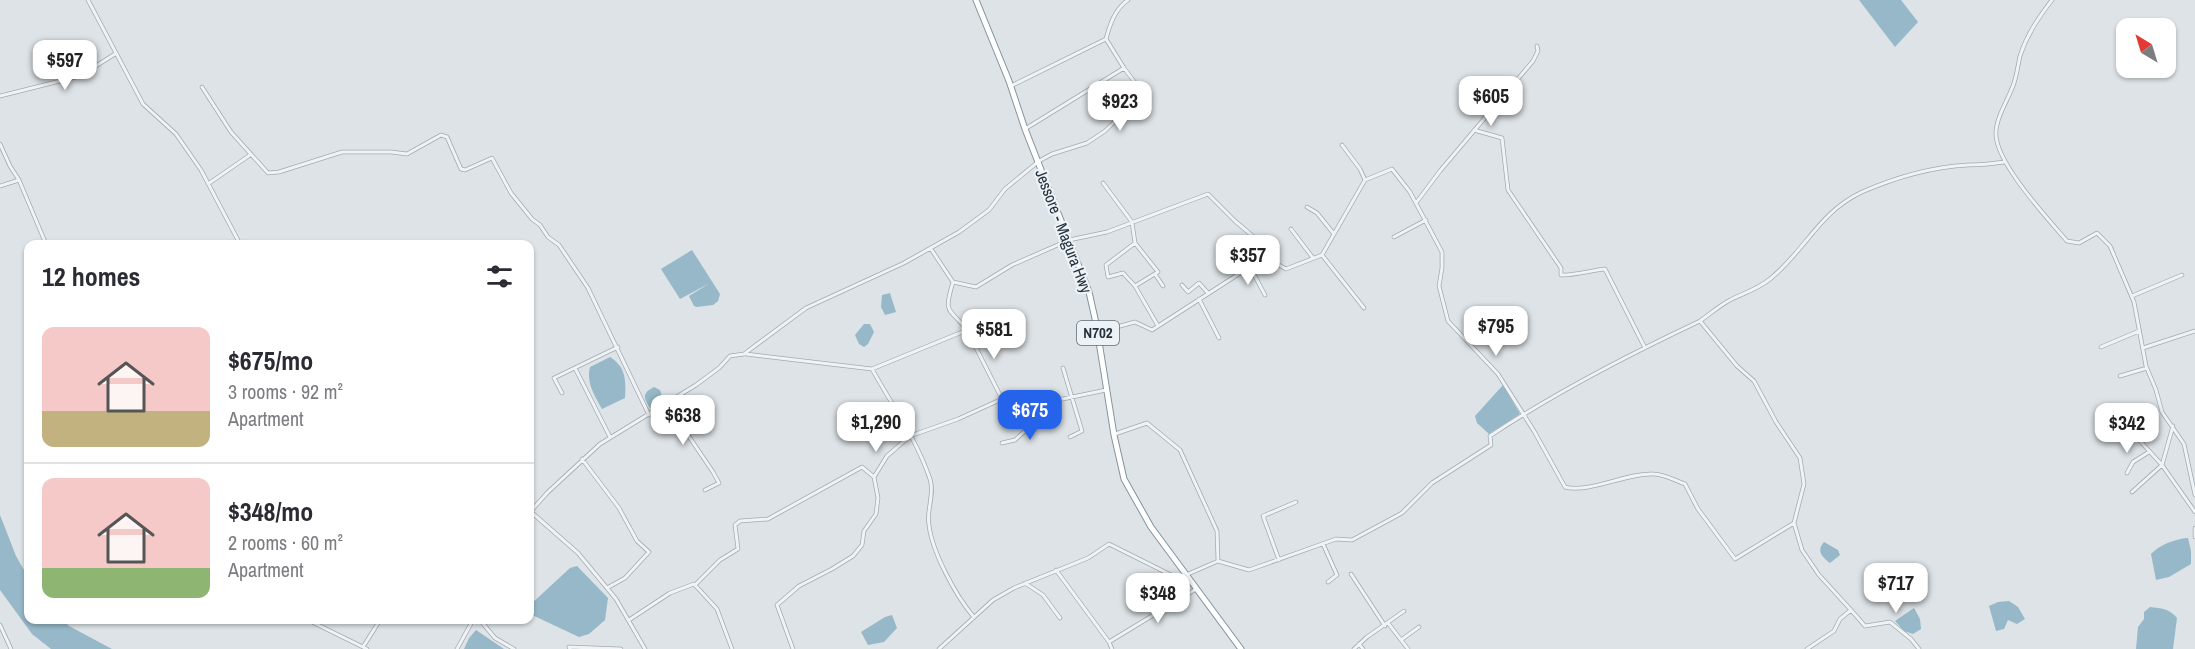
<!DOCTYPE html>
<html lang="en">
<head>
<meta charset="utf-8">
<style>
  :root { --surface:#fff; --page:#f7f7f7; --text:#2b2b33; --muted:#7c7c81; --line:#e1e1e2; --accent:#2563eb }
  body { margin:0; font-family:"Archivo Narrow",sans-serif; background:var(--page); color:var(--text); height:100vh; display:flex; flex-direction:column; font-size:22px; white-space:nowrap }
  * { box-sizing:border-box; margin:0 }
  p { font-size:20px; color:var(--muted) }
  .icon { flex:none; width:33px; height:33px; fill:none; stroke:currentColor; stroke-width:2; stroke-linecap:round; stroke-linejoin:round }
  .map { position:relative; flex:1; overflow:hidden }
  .details { position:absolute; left:24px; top:240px; width:510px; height:384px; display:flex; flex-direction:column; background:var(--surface); border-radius:12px; box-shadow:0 2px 4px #0004 }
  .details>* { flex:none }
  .needle { width:39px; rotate:322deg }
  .controls { position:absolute; left:2116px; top:18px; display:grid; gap:12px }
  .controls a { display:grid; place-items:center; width:60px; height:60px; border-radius:12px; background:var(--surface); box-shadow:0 2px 4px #0004; font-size:30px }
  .price { position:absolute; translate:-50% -51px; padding:0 14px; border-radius:12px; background:#fff; color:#222; font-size:20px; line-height:39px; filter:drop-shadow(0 2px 3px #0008) }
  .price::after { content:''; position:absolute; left:50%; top:36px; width:18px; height:14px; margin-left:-9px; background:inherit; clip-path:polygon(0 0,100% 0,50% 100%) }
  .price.current { background:var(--accent); color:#fff }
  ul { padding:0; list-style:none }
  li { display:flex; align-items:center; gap:18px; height:150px; padding:0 18px }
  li+li { border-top:2px solid var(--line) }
  li span { display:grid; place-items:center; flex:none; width:168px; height:120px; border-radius:12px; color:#555 }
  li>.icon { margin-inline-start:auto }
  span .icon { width:72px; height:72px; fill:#fffc; stroke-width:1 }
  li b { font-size:26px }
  h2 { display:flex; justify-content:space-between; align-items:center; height:72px; padding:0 18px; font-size:26px }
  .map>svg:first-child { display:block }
  .water { fill:#97b8c8 }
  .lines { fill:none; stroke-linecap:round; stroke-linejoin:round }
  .minor-casing { stroke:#a2abb1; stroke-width:4.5 }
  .trunk-casing { stroke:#84939e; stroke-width:7 }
  .minor { stroke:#f0f3f5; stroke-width:3 }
  .trunk { stroke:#fff; stroke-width:5 }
  .labels { text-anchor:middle; stroke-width:4.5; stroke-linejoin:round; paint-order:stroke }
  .shield { fill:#ecf2f5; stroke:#616c75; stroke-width:1.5 }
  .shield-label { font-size:15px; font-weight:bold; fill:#26333e }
  .street-label { font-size:16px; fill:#26333e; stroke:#ecf2f5 }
</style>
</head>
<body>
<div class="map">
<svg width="2195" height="649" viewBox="0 0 2195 649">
  <rect width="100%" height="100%" fill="#dde3e7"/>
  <path class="water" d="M1859 0H1901L1918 22 1895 47Z
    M692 250 720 294 718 301 713 305 697 307 694 306 689 296 710 283 680 299 661 269Z
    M890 293 896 312 885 315 881 307 882 295Z
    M864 324H870L874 332 868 344 864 347 859 344 855 335Z
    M610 357C626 367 626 380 625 398L602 409C594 395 586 382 590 367Z
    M1503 385 1520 414 1489 434 1477 423 1475 416Z
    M654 387 660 390 664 402 657 407 650 408C643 398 642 393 654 387Z
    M0 515 16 556 28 577V620H63L69 626 112 649H51L32 634 0 590Z
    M2188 538 2191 551V564L2169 577 2156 580 2151 554C2160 545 2174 539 2188 538Z
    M1824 542 1838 550 1840 555 1830 563C1822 557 1816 551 1824 542Z
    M577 566 608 598 605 620 589 634 579 637 530 614V605L570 568Z
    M2009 601 2018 607 2025 619 2017 624 2008 620 2004 629 1996 631 1989 606 1998 602Z
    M2150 607C2161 608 2170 609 2177 618L2173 649H2136L2138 627 2144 619V612Z
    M1914 608 1920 619 1921 629 1913 634 1904 631 1895 621Z
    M892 615 897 628 884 642 868 645 861 632 885 617Z
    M476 630 504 649H464L469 638Z"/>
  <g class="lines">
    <defs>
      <path id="minor" d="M88 0 143 104 176 134 201 170 240 244
        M2052 0C2039 17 2027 34 2020 56 2018 65 2017 74 2014 83 2009 99 1995 118 1996 135 1997 164 2048 219 2067 241L2079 243 2097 233 2110 246 2134 302 2146 366 2156 390 2162 412 2184 444 2195 495
        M1011 86 1106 39
        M202 87 231 132 268 173 279 172 342 152H391L407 154 441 135 447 137 461 169 465 170 492 158 511 193 532 219 540 225 548 237 559 245 588 288 649 415
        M0 96 80 76 115 54
        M1025 129 1124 68 1106 39C1110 24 1115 9 1128 0
        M1474 130 1502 138 1508 190 1561 268V275C1571 276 1594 270 1605 269L1645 348
        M0 144 10 166 19 180 46 244
        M1342 145 1360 169 1365 180
        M1103 183 1132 222 1135 243 1158 272 1135 286
        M208 184 250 155
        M0 186 19 180
        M1416 203 1440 171 1533 61 1538 51 1537 46
        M1307 207 1317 213 1334 234
        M1291 229 1313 258
        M1394 237 1426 220
        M1135 243 1106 265 1108 277 1123 273 1135 286 1158 326
        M931 249 953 282 976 287 1012 265 1069 240 1107 232 1208 194 1235 221 1255 238 1265 257
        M1322 255 1364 308
        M1250 267 1265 295
        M1155 274 1163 286
        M1182 285 1188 292 1199 283 1208 293
        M2132 296 2182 275
        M1199 299 1219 338
        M967 330 1002 399
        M1098 332 1135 322 1152 330 1265 257 1286 269 1322 255 1365 180 1392 169 1410 192 1442 252V268L1439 286 1448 321 1498 374 1534 431 1565 487C1587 494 1629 472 1654 474 1664 474 1676 481 1685 484L1698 509 1735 559 1794 523 1802 550 1819 575 1851 610 1840 619 1834 631 1807 649
        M2101 347 2139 331
        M2143 348 2195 331
        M746 354 872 369 967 330C949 307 943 315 953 282
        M575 368 610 437
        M1063 368 1082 431 1070 437
        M872 369C892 405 917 440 930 479 935 495 926 510 929 525 932 552 956 596 973 616
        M2120 376 2147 368
        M562 393 554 378 618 347
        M667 404 713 472 719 483 705 490
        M2131 431 2162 465 2195 512
        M1115 434 1147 423 1180 450 1217 531 1218 561
        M1002 443 1015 440 1026 430 1027 414
        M582 459 619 508 637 541 649 552 625 578 607 588
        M2127 473 2133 462 2149 452
        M2132 492 2162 465 2173 426
        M530 511 578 553 616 599 645 649
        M530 512 548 492 600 444 696 385 719 368 730 356 744 354 806 308 904 263 959 232 989 210 1005 189 1039 161 1052 154 1087 143 1105 131 1138 99 1136 84 1124 68
        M1794 523 1804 484 1800 458 1776 422 1754 381 1737 366 1700 321C1710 314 1719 306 1730 300 1744 293 1758 289 1770 279 1805 251 1819 212 1862 192 1894 178 1933 167 1968 165 1980 165 1991 164 2004 162
        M2195 528V537
        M1323 544 1337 575 1328 582
        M1279 560 1263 516 1296 502
        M1056 570 1109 642 1112 649
        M1351 574 1385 626
        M1025 583 1043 595 1060 618
        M695 585 720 560 738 549 735 525 740 521 768 519 862 467 874 477
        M1851 610 1865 626 1890 622 1911 639 1919 649
        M308 620 367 649
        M480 620 495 638 514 649
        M629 620 670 593 694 584 717 609 732 649
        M1388 623 1408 649
        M0 625 11 649
        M1401 640 1419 627
        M1109 642 1196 589
        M1359 644 1363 649
        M363 647 380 620
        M457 649 473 620
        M570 649 569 647 621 649
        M793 649 777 605 799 586 832 569 853 556 862 545 864 531 876 514 878 498 874 477 887 456 910 436 958 419 1002 399 1027 414 1053 401 1106 390
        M939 649 993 600 1014 588 1088 558 1109 544 1181 580 1186 575 1218 561 1249 570 1336 539 1352 540 1402 513 1432 483 1491 445 1490 436C1556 392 1628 355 1700 321
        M1354 649 1367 637 1404 611"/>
      <path id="trunk" d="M976 0 1009 81 1025 129 1089 292 1096 323 1114 435 1124 479 1151 527 1241 649"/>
    </defs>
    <use href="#minor" class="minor-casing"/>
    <use href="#trunk" class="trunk-casing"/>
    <use href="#minor" class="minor"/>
    <use href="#trunk" class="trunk"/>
  </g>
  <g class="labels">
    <rect class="shield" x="1077" y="321" width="42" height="24" rx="4.5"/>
    <g class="shield-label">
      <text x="1098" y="338">N702</text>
    </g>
    <g class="street-label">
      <text transform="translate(1064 231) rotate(69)" y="6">Jessore - Magura Hwy</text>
    </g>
  </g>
</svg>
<div class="controls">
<a><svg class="needle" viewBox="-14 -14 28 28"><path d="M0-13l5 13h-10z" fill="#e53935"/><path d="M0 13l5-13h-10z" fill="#7c7c81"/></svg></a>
</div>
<b class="price" style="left:65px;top:91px">$597</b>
<b class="price" style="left:1491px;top:127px">$605</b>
<b class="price" style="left:1120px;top:132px">$923</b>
<b class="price" style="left:1248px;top:286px">$357</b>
<b class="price" style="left:1496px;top:357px">$795</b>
<b class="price" style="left:994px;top:360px">$581</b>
<b class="price current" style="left:1030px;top:441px">$675</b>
<b class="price" style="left:683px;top:446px">$638</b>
<b class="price" style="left:876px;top:453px">$1,290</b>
<b class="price" style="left:2127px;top:454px">$342</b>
<b class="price" style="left:1896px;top:614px">$717</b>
<b class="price" style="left:1158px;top:624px">$348</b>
<section class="details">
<h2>12 homes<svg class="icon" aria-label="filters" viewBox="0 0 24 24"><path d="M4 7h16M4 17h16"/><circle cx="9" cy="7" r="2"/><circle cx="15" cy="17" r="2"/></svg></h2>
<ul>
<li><span style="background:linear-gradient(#f6c9c9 70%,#c2b280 0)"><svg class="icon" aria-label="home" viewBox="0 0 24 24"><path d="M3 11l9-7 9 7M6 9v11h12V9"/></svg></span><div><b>$675/mo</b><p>3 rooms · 92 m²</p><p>Apartment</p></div></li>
<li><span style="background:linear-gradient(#f6c9c9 75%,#8fb573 0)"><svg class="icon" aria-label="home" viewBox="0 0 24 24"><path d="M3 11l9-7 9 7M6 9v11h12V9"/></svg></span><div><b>$348/mo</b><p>2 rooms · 60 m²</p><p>Apartment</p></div></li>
</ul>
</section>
</div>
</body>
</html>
